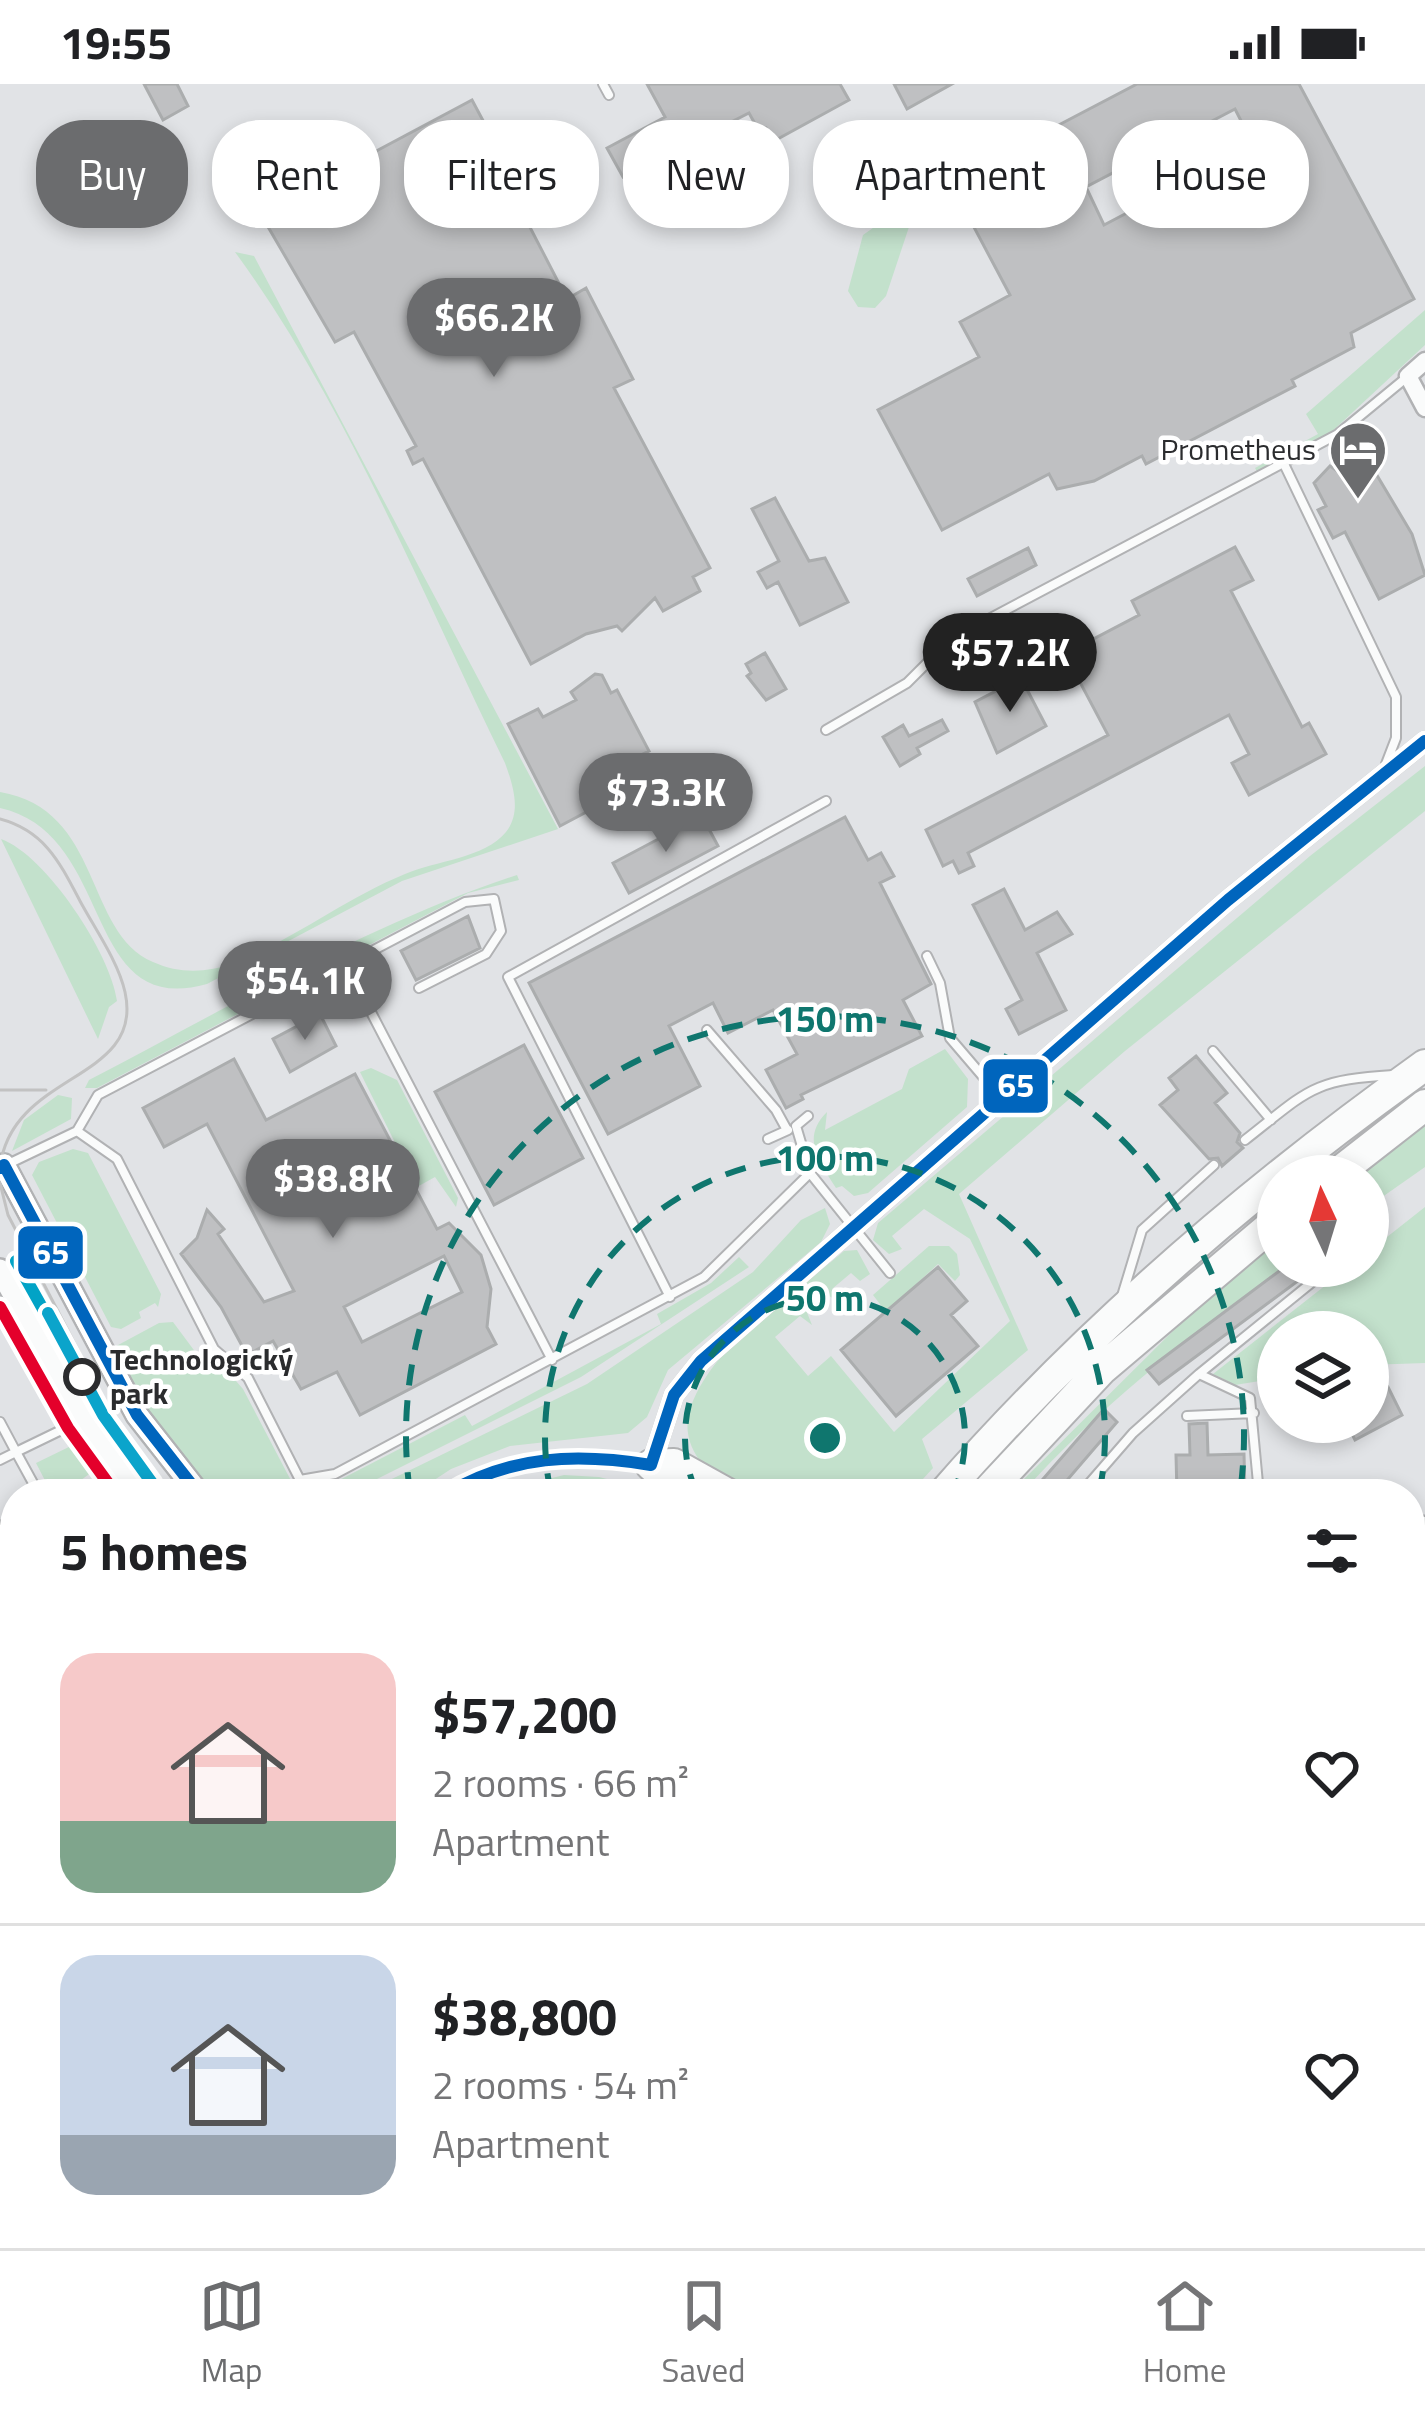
<!DOCTYPE html>
<html lang="en">
<head>
<meta charset="utf-8">
<style>
  :root { --surface:#fff; --page:#f6f6f6; --text:#202124; --muted:#757577; --line:#e0e0e0; --accent:#6b6c6e }
  body { margin:0; font-family:"Titillium Web",sans-serif; background:var(--page); color:var(--text); height:100vh; display:flex; flex-direction:column; font-size:45px; white-space:nowrap }
  * { box-sizing:border-box; margin:0 }
  p { font-size:39px; color:var(--muted) }
  .icon { flex:none; width:66px; height:66px; fill:none; stroke:currentColor; stroke-width:2; stroke-linecap:round; stroke-linejoin:round }
  .map { position:relative; flex:1; overflow:hidden }
  .sheet { position:absolute; left:0px; top:1395px; width:1425px; height:771px; display:flex; flex-direction:column; background:var(--surface); border-radius:48px 48px 0 0; box-shadow:0 6px 18px #0003 }
  .sheet>* { flex:none }
  .guide { position:absolute; left:36px; top:36px; width:1353px; height:108px; display:flex; gap:24px }
  .needle { width:78px; rotate:356deg }
  .controls { position:absolute; left:1257px; top:1071px; display:grid; gap:24px }
  .controls a { display:grid; place-items:center; width:132px; height:132px; border-radius:50%; background:var(--surface); box-shadow:0 6px 18px #0003; font-size:60px }
  .price { position:absolute; translate:-50% -102px; padding:0 27px; border-radius:42px; background:var(--accent); color:#fff; font-size:39px; line-height:78px; filter:drop-shadow(0 3px 6px #0008) }
  .price::after { content:''; position:absolute; left:50%; top:72px; width:36px; height:27px; margin-left:-18px; background:inherit; clip-path:polygon(0 0,100% 0,50% 100%) }
  .price.active { background:#222; color:#fff }
  ul { padding:0; list-style:none }
  li { display:flex; align-items:center; gap:36px; height:300px; padding:0 60px }
  li+li { border-top:3px solid var(--line) }
  li span { display:grid; place-items:center; flex:none; width:336px; height:240px; border-radius:36px; color:#555 }
  li>.icon { margin-inline-start:auto }
  span .icon { width:144px; height:144px; fill:#fffc; stroke-width:1 }
  li b { font-size:51px }
  h2 { display:flex; justify-content:space-between; align-items:center; height:144px; padding:0 60px; font-size:51px }
  .tag { padding:0 42px; border-radius:48px; background:var(--surface); box-shadow:0 6px 18px #0003; font-size:42px; line-height:108px }
  .tag.active { background:var(--accent); color:#fff }
  .status { display:flex; justify-content:space-between; align-items:center; height:84px; padding:0 60px; background:var(--surface); direction:ltr }
  .status svg { height:33px; fill:currentColor }
  .menu { display:flex; justify-content:space-around; align-items:center; height:168px; border-top:3px solid var(--line); background:var(--surface); font-size:33px; color:var(--muted) }
  .menu a { display:grid; justify-items:center; gap:6px }
  .menu .active { color:var(--accent) }
  .map>svg:first-child { display:block }
  .green { fill:#c3e1cc }
  .building { fill:#bfc0c2; stroke:#abadae; stroke-width:3; fill-rule:evenodd }
  .lines { fill:none; stroke-linecap:round; stroke-linejoin:round }
  .lane-casing { stroke:#b1b2b4; stroke-width:12 }
  .street-casing { stroke:#b1b2b4; stroke-width:21 }
  .secondary-casing { stroke:#b1b2b4; stroke-width:26 }
  .highway-casing { stroke:#b1b2b4; stroke-width:34 }
  .lane { stroke:#fafbfb; stroke-width:8 }
  .street { stroke:#fafbfb; stroke-width:16 }
  .secondary { stroke:#fafbfb; stroke-width:21 }
  .highway { stroke:#fafbfb; stroke-width:30 }
  .tram { stroke:#c2c2c2; stroke-width:3 }
  .bus-1-casing { stroke:#fff; stroke-width:21 }
  .bus-2-casing { stroke:#fff; stroke-width:21 }
  .bus-3-casing { stroke:#fff; stroke-width:21 }
  .bus-1 { stroke:#0065bd; stroke-width:12 }
  .bus-2 { stroke:#e4002b; stroke-width:12 }
  .bus-3 { stroke:#02a3c6; stroke-width:12 }
  .tram-1-casing { stroke:#fff; stroke-width:21 }
  .tram-1 { stroke:#0ba4cb; stroke-width:12 }
  .ring { fill:none; stroke:#0f766e; stroke-width:6; stroke-dasharray:21 15 }
  .stop-dot { fill:#fff; stroke:#2b2c2e; stroke-width:6 }
  .labels { text-anchor:middle; stroke-width:9; stroke-linejoin:round; paint-order:stroke }
  .poi-label { font-size:30px; fill:#2b2c2e; stroke:#fff; text-anchor:end }
  .stop-label { font-size:30px; font-weight:bold; fill:#2b2c2e; stroke:#fff; text-anchor:start }
  .centre { fill:#0f766e; stroke:#fff; stroke-width:6 }
  .ring-label { font-size:36px; text-anchor:middle; font-weight:bold; fill:#0f766e; stroke:#fff; stroke-width:9; stroke-linejoin:round; paint-order:stroke }
  .line-badge { stroke:#fff; stroke-width:4.5 }
  .badge-label { font-size:33px; text-anchor:middle; font-weight:bold; fill:#fff }
</style>
</head>
<body>
<div class="status"><b>19:55</b><svg viewBox="0 0 49 12"><path d="M0 12V9h3v3zM5 12V6h3v6zM10 12V3h3v9zM15 12V0h3v12zM26 1h20v11H26zM47 4h2v5h-2z"/></svg></div>
<div class="map">
<svg width="1425" height="2164" viewBox="0 0 1425 2164">
  <rect width="100%" height="100%" fill="#e1e3e6"/>
  <path class="green" d="M904 122 912 129 911 137 886 212 875 224 858 223 848 207 863 151Z
    M235 168 254 172 558 745 402 797 207 900C80 936 117 750 0 724V708C103 725 84 849 153 878 180 890 206 889 234 879 293 856 346 814 405 790 435 777 485 774 506 748 522 728 513 701 505 679 421 508 348 323 235 168Z
    M1425 226V261L1325 354 1259 391 1255 384 1318 350 1306 330Z
    M1425 682V727L1125 967 959 1110 1028 1266 922 1355 933 1384 912 1407C899 1412 752 1414 740 1408 706 1392 677 1360 691 1322 715 1257 794 1210 844 1167L857 1166 870 1190 860 1197 851 1189 832 1205 839 1218 826 1210 806 1226 812 1241 800 1232 775 1253 808 1292 831 1272 894 1348 1010 1237 970 1155 924 1125 892 1152 902 1165 889 1170 873 1156 878 1139 1310 772Z
    M1 755C46 771 111 870 117 917L109 923 98 955Z
    M517 791 519 796 468 809 97 1004H85L89 996C230 923 366 841 517 791Z
    M945 965 968 995 967 1023 868 1109 854 1112 842 1102 836 1104C820 1078 800 1055 827 1028L825 1046 902 1005 909 985Z
    M371 984 397 996 458 1114 456 1123 435 1093 417 1103 360 988Z
    M58 1011 72 1014 71 1035 12 1067 24 1036Z
    M1425 1039V1083L1368 1123V1092H1357Z
    M73 1065 88 1069 161 1210 158 1223 155 1219 139 1228 141 1234 121 1245 111 1243 32 1091 39 1078Z
    M1425 1123V1279L1368 1281V1248H1278V1294L1235 1301 1213 1290 1350 1182H1368V1168Z
    M825 1124 830 1140 821 1158 668 1286 647 1333 628 1349 510 1362 451 1385 413 1410H361L587 1300 753 1188 801 1136Z
    M1278 1153V1182H1287C1185 1257 1107 1315 1021 1410H1009L1190 1230Z
    M929 1162H949L957 1170 960 1191 955 1197 938 1180 886 1228 873 1211Z
    M739 1173 749 1183 581 1293 347 1410H329L326 1403 465 1331 472 1342 661 1240 657 1230 711 1199Z
    M173 1238 205 1281 229 1289 243 1305 298 1410H206L169 1365 107 1267 159 1239Z
    M73 1361 92 1388 62 1410H52L36 1379Z
    M564 1391 599 1393 666 1410H488Z
    M15 1544V2007L0 1991V1548Z
    M1425 1875V2164H1256L1254 2151H1410V1876Z"/>
  <path class="building" d="M144 0H177L188 22 163 36Z
    M647 0H840L849 16 774 57 766 44 759 47 749 29 623 93 607 64 665 33Z
    M894 0H952L907 25Z
    M1137 0H1299L1414 215 1351 249 1354 263 1292 296 1295 302 1146 380 1142 372 1094 397 1057 405 1049 390 942 446 878 326 979 273 960 238 1010 211 950 98ZM1235 25 1254 62 1104 141 1086 103Z
    M472 16 495 59 488 62 567 215 586 204 633 295 614 304 710 484 693 493 700 507 663 527 655 514 622 547 617 542 586 550 531 580 423 375 413 380 407 367 416 362 354 248 335 258 260 129Z
    M1330 382 1349 395 1372 383 1412 450 1425 491 1379 515 1345 448 1333 454 1318 426 1326 422 1314 399Z
    M775 414 809 477 825 474 848 518 800 541 778 498 767 504 758 488 779 477 752 425Z
    M1235 463 1253 496 1231 507 1302 643 1309 639 1326 670 1249 711 1232 679 1249 670 1229 631 968 769 974 782 959 789 953 777 943 782 926 746 1108 651 1065 570 1139 531 1132 517Z
    M1028 464 1036 481 977 512 968 495Z
    M765 569 786 605 766 616 747 592 751 589 746 580Z
    M595 590 602 591 611 609 617 606 649 667 643 670 654 692 560 742 508 640 538 625 543 633 576 616 571 608Z
    M1021 594 1046 642 997 669 975 618Z
    M942 636 948 647 917 664 920 670 900 682 883 653 903 641 909 652Z
    M702 732 718 762 629 809 613 779Z
    M845 733 868 776 881 769 894 792 880 799 931 900 903 916 922 952 801 1011 803 1015 786 1024 766 986 797 970 773 926 728 949 713 919 669 942 700 1002 608 1050 529 899Z
    M1004 805 1025 846 1057 828 1072 850 1037 869 1066 926 1019 950 1006 925 1022 916 973 821Z
    M468 832 480 864 416 896 401 867Z
    M320 930 336 962 290 988 273 955Z
    M524 961 583 1074 494 1121 435 1008Z
    M1196 972 1227 1009 1215 1019 1240 1049 1237 1058 1243 1064 1222 1082 1218 1074 1209 1075 1160 1021 1178 1006 1169 994Z
    M234 975 266 1036 355 990 437 1145 449 1139 481 1171 491 1205 487 1243 496 1260 360 1331 337 1288 301 1305 273 1257 247 1271 221 1223 181 1170 197 1154 207 1126 224 1145 218 1150 264 1218 294 1207 207 1040 164 1063 143 1024ZM444 1172 462 1208 362 1258 344 1223Z
    M1286 1182H1318L1159 1300 1147 1286Z
    M938 1183 967 1217 951 1231 978 1262 896 1332 841 1266Z
    M1388 1303 1402 1331 1355 1356 1346 1338H1368V1313Z
    M1104 1325 1117 1338 1062 1402 1071 1410H1030Z
    M1207 1339 1208 1371 1244 1370 1245 1410H1177L1176 1371H1190L1189 1340Z
    M15 1433V1544L0 1548V1437Z"/>
  <g class="lines">
    <defs>
      <path id="lane" d="M603 0 609 11
        M1284 380 1396 613V654L1386 680
        M826 646 907 599 951 555 1338 350 1406 294
        M927 872 940 899 950 954 1003 1016
        M347 882 552 1276
        M707 946 776 1026 787 1046
        M1213 967 1271 1036
        M808 1032 796 1042 810 1089
        M77 1047 117 1075 214 1265 248 1294 300 1396 335 1390 704 1193 810 1089 890 1189
        M768 1055 788 1046
        M1245 1056C1309 1006 1311 996 1393 991
        M6 1081 77 1047 98 1011 465 818 494 815 501 847 486 870 419 904
        M1122 1212 1142 1146 1214 1081
        M670 1213 508 893 826 717
        M1199 1290 1332 1182
        M1187 1332 1254 1329
        M0 1338 16 1368 82 1336
        M0 1376 16 1368 39 1410
        M446 1410C504 1369 576 1368 643 1379
        M1080 1410 1133 1349 1199 1290 1250 1314 1259 1410
        M1410 1732H1425
        M1198 2151 1201 2164
        M1208 2151 1211 2164"/>
      <path id="street" d="M1425 277 1408 292 1425 324
        M651 1381 674 1311 701 1277 1228 816 1425 657
        M1410 1441H1425
        M0 2139 15 2141
        M63 2164 65 2151"/>
      <path id="secondary" d="M0 1084 4 1081 137 1331 199 1410
        M0 1186 84 1335 138 1410
        M1180 2151 1184 2164
        M1227 2151 1229 2164"/>
      <path id="highway" d="M1334 1092 1425 1021
        M651 1381 674 1380 728 1410
        M651 1381 684 1410
        M943 1410C1085 1247 1249 1107 1425 981
        M985 1410 1102 1285 1278 1136
        M526 2164 530 2151
        M555 2164 558 2151"/>
    </defs>
    <use href="#lane" class="lane-casing"/>
    <use href="#street" class="street-casing"/>
    <use href="#secondary" class="secondary-casing"/>
    <use href="#highway" class="highway-casing"/>
    <use href="#lane" class="lane"/>
    <use href="#street" class="street"/>
    <use href="#secondary" class="secondary"/>
    <use href="#highway" class="highway"/>
    <path class="tram" d="M0 735C45 747 60 779 80 817 95 845 118 877 125 908 145 998 12 987 0 1083
      M0 1006H46
      M0 1099 8 1131 90 1289"/>
    <defs>
      <path id="bus-1" d="M0 1084 4 1081 137 1331 199 1410
        M651 1381 674 1311 701 1277 1228 816 1425 657
        M446 1410C511 1371 577 1369 651 1381"/>
      <path id="bus-2" d="M0 1223 68 1344 116 1410"/>
      <path id="bus-3" d="M16 1177 99 1325 153 1399"/>
    </defs>
    <use href="#bus-1" class="bus-1-casing"/>
    <use href="#bus-2" class="bus-2-casing"/>
    <use href="#bus-3" class="bus-3-casing"/>
    <use href="#bus-1" class="bus-1"/>
    <use href="#bus-2" class="bus-2"/>
    <use href="#bus-3" class="bus-3"/>
    <defs>
      <path id="tram-1" d="M48 1229 103 1331 160 1410"/>
    </defs>
    <use href="#tram-1" class="tram-1-casing"/>
    <use href="#tram-1" class="tram-1"/>
  </g>
  <g class="ring">
    <path d="M697 1410A140 140 0 1 1 953 1410"/>
    <path d="M551 1410A280 280 0 1 1 1099 1410"/>
    <path d="M410 1409A419 419 0 1 1 1240 1409"/>
  </g>
  <defs>
    <symbol id="hotel-pin" viewBox="-11 -11 22 30"><path d="M0 17L-7.5 6A9.5 9.5 0 1 1 7.5 6Z" fill="#6b6c6e" stroke="#fff"/><path d="M-6-4.5h1.5V1H6V5H4.5V3h-9V5H-6ZM-4 0a1.8 1.8 0 1 1 3.6 0ZM.5 0V-2.5h3Q6-2.5 6 0Z" fill="#fff"/></symbol>
  </defs>
  <g fill-rule="evenodd">
    <use href="#hotel-pin" x="1325" y="333" width="66" height="90"/>
  </g>
  <circle class="stop-dot" cx="82" cy="1293" r="16"/>
  <g class="labels">
    <g class="poi-label">
      <text x="1316" y="376">Prometheus</text>
    </g>
    <g class="stop-label">
      <text x="110" y="1286">Technologický<tspan x="110" dy="34">park</tspan></text>
    </g>
  </g>
  <circle cx="825" cy="1354" r="18" class="centre"/>
  <g class="ring-label">
    <text x="825" y="948">150 m</text>
    <text x="825" y="1087">100 m</text>
    <text x="825" y="1227">50 m</text>
  </g>
  <g class="line-badge">
    <rect x="981" y="973" width="69" height="58" rx="12" fill="#0065bd"/>
    <rect x="16" y="1140" width="69" height="57" rx="12" fill="#0065bd"/>
  </g>
  <g class="badge-label">
    <text x="1016" y="1013">65</text>
    <text x="51" y="1180">65</text>
  </g>
</svg>
<div class="controls">
<a><svg class="needle" viewBox="-14 -14 28 28"><path d="M0-13l5 13h-10z" fill="#e53935"/><path d="M0 13l5-13h-10z" fill="#757577"/></svg></a>
<a><svg class="icon" aria-label="layers" viewBox="0 0 24 24"><path d="M12 4l9 5-9 5-9-5zM3 14l9 5 9-5"/></svg></a>
</div>
<b class="price" style="left:494px;top:296px">$66.2K</b>
<b class="price active" style="left:1010px;top:631px">$57.2K</b>
<b class="price" style="left:666px;top:771px">$73.3K</b>
<b class="price" style="left:305px;top:959px">$54.1K</b>
<b class="price" style="left:333px;top:1157px">$38.8K</b>
<div class="guide">
<a class="tag active">Buy</a>
<a class="tag">Rent</a>
<a class="tag">Filters</a>
<a class="tag">New</a>
<a class="tag">Apartment</a>
<a class="tag">House</a>
</div>
<section class="sheet">
<h2>5 homes<svg class="icon" aria-label="filters" viewBox="0 0 24 24"><path d="M4 7h16M4 17h16"/><circle cx="9" cy="7" r="2"/><circle cx="15" cy="17" r="2"/></svg></h2>
<ul>
<li><span style="background:linear-gradient(#f6c9c9 70%,#7fa58c 0)"><svg class="icon" aria-label="home" viewBox="0 0 24 24"><path d="M3 11l9-7 9 7M6 9v11h12V9"/></svg></span><div><b>$57,200</b><p>2 rooms · 66 m²</p><p>Apartment</p></div><svg class="icon" aria-label="heart" viewBox="0 0 24 24"><path d="M12 20l-8-8c-3-5 5-10 8-4 3-6 11-1 8 4z"/></svg></li>
<li><span style="background:linear-gradient(#c9d6e8 75%,#9aa5b1 0)"><svg class="icon" aria-label="home" viewBox="0 0 24 24"><path d="M3 11l9-7 9 7M6 9v11h12V9"/></svg></span><div><b>$38,800</b><p>2 rooms · 54 m²</p><p>Apartment</p></div><svg class="icon" aria-label="heart" viewBox="0 0 24 24"><path d="M12 20l-8-8c-3-5 5-10 8-4 3-6 11-1 8 4z"/></svg></li>
</ul>
</section>
</div>
<nav class="menu">
<a class="active"><svg class="icon" aria-label="map" viewBox="0 0 24 24"><path d="M3 6l6-2 6 2 6-2v14l-6 2-6-2-6 2zM9 4v14M15 6v14"/></svg>Map</a>
<a><svg class="icon" aria-label="saved" viewBox="0 0 24 24"><path d="M7 4h10v16l-5-4-5 4z"/></svg>Saved</a>
<a><svg class="icon" aria-label="home" viewBox="0 0 24 24"><path d="M3 11l9-7 9 7M6 9v11h12V9"/></svg>Home</a>
</nav>
</body>
</html>
